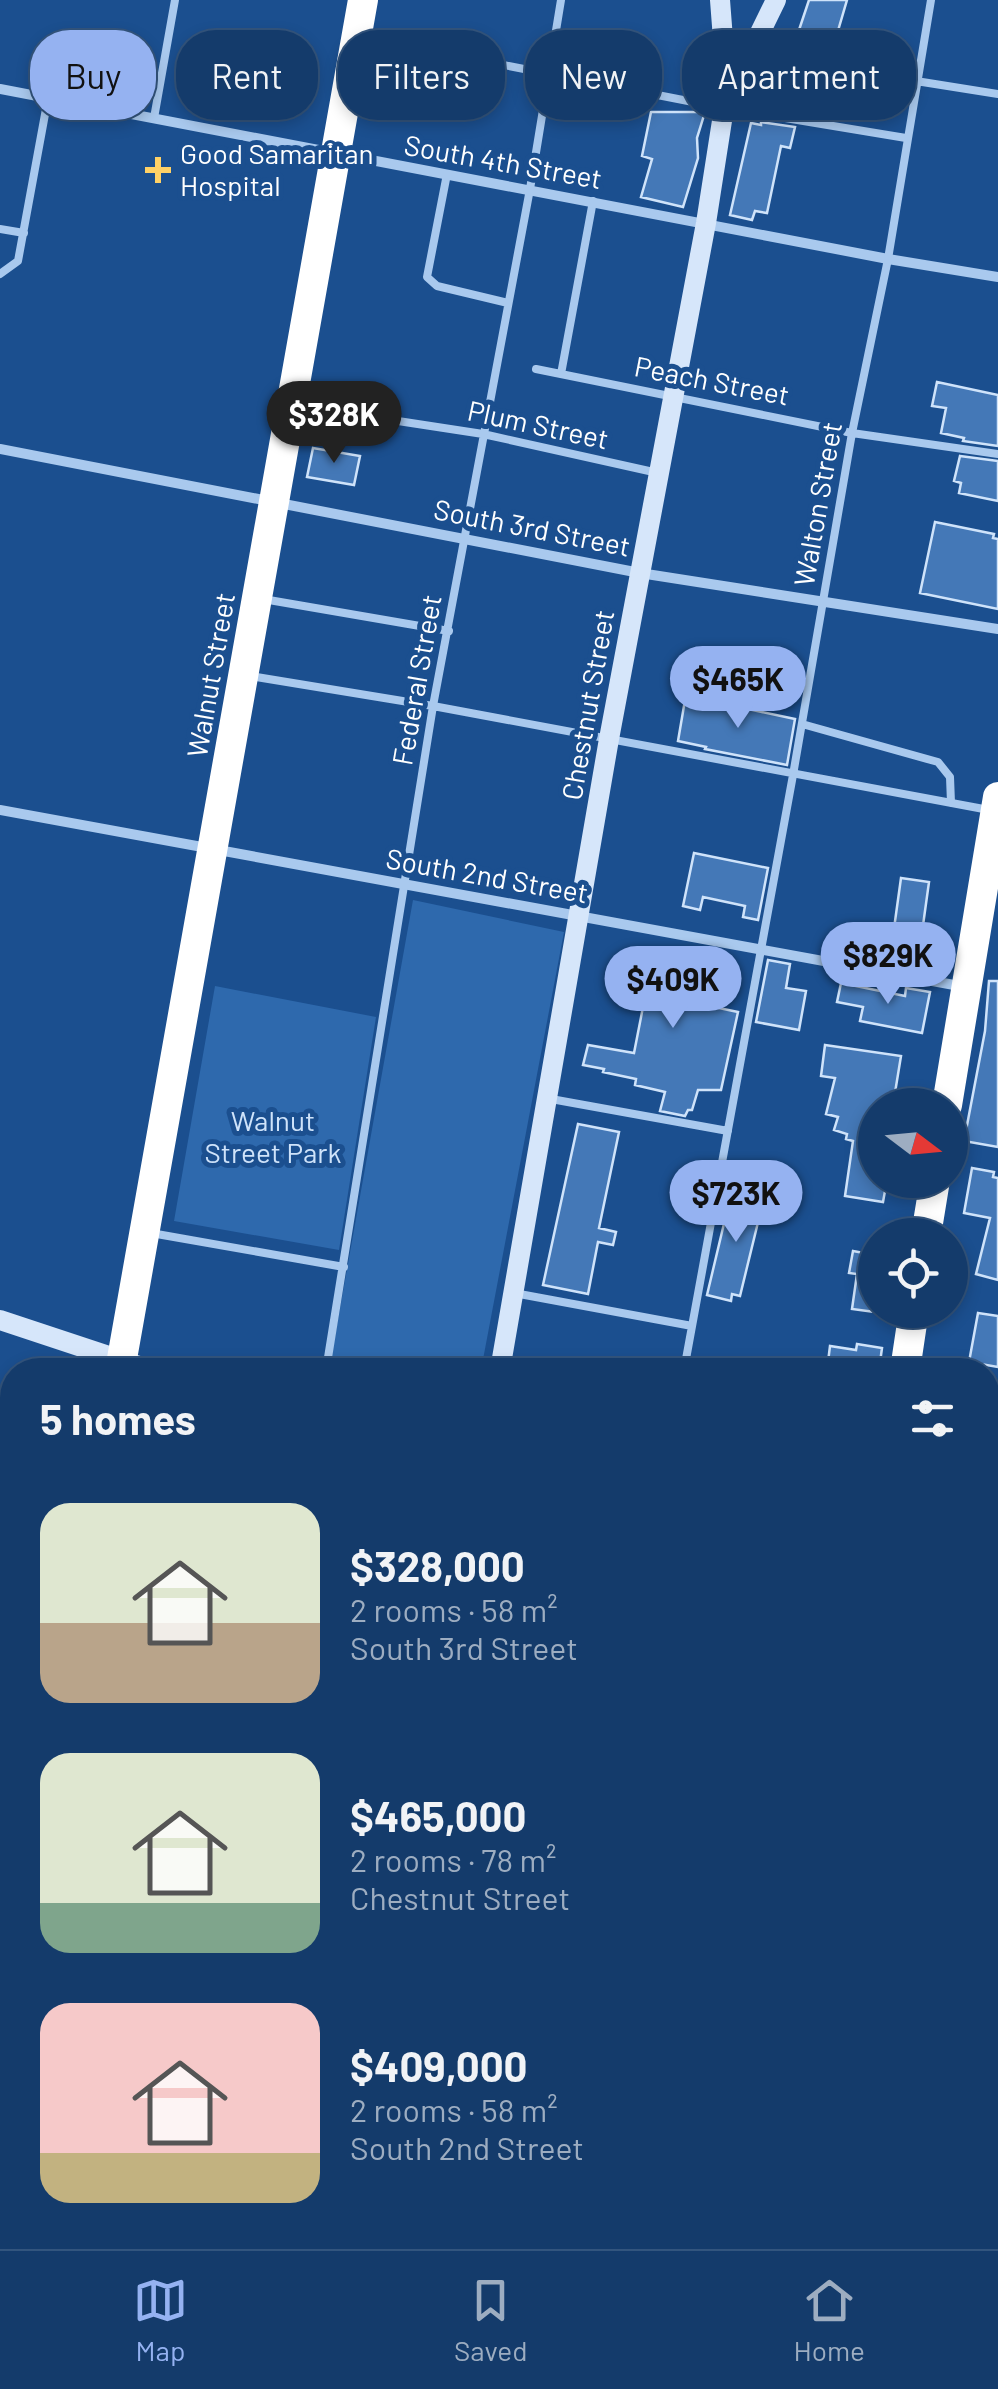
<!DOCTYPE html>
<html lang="en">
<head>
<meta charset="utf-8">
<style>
  :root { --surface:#143b6b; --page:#1d4271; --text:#f1f3f6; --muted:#9dadc1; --line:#33557e; --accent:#95b2f1 }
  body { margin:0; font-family:Barlow,sans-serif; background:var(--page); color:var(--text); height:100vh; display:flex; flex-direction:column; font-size:38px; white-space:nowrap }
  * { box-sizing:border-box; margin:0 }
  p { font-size:32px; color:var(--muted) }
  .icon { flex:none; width:55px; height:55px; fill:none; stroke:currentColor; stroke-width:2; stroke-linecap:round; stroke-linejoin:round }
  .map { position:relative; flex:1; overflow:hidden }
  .panel { position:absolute; left:0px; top:1358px; width:1000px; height:892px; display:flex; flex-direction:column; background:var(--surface); border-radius:40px 40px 0 0; box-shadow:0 5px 15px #0003,0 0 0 2px var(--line) }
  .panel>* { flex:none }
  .guide { position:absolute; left:30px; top:30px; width:940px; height:90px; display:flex; gap:20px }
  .needle { width:65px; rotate:106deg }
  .tools { position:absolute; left:858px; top:1088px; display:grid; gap:20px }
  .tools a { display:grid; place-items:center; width:110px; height:110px; border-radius:50%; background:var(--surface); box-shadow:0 5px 15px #0003,0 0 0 2px var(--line); font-size:50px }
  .price { position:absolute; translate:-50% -85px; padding:0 22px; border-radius:35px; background:var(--accent); color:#111; font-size:32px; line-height:65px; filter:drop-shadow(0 2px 5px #0008) }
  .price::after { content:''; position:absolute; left:50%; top:60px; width:30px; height:22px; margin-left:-15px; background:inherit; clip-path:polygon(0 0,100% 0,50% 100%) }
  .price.active { background:#222; color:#fff }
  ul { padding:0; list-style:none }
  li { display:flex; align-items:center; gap:30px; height:250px; padding:0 40px }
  li span { display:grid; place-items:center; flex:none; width:280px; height:200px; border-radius:30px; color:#555 }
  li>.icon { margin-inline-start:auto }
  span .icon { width:120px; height:120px; fill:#fffc; stroke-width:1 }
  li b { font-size:42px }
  h2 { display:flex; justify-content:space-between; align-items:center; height:120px; padding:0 40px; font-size:42px }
  .tag { padding:0 35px; border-radius:40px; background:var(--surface); box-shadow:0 5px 15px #0003,0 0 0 2px var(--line); font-size:35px; line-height:90px }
  .tag.active { background:var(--accent); color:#111 }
  .dock { display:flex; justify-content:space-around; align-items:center; height:140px; border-top:2px solid var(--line); background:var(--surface); font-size:28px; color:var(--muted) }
  .dock a { display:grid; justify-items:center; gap:5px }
  .dock .active { color:var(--accent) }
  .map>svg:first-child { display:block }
  .green { fill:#2e69ad }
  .building { fill:#4478b7; stroke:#cfe3fa; stroke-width:2.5 }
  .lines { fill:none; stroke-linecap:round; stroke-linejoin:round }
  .lane { stroke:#a9c9ee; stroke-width:8 }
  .street { stroke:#a9c9ee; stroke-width:10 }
  .secondary { stroke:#d6e6fa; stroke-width:20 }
  .highway { stroke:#fff; stroke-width:30 }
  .poi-dot { fill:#ffd166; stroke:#1b4f8f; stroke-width:4 }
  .labels { text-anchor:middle; stroke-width:10; stroke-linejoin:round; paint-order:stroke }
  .poi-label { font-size:28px; fill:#fff; stroke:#1b4f8f; text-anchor:start }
  .street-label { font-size:28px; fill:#fff; stroke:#1b4f8f }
  .park-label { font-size:28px; fill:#cfe3fa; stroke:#1b4f8f }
</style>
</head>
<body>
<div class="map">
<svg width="998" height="2249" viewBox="0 0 998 2249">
  <rect width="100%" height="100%" fill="#1b4f8f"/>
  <path class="green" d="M413 900 564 932 481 1370H329Z
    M215 986 376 1017 339 1250 174 1221Z"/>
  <path class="building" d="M809 0H847L835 41 799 30Z
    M651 112H705L697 138 698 158 683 207 641 197 652 159 642 156Z
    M761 122 795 127 790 148 781 146 767 213 755 211 752 220 730 215 751 123 761 125Z
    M937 382 998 395V446L963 441 964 438 941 433 946 408 932 406Z
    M313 448 360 456 354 485 307 477Z
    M960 456 998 461V501L959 493 961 483 954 481Z
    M935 522 994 534 993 538 998 539V609L920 593Z
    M685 700 715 707V702L795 719 787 765 705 749 706 747 678 741Z
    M694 853 768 868 758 920 743 917 745 906 703 897 700 910 683 906Z
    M901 878 929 882 920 947 892 943Z
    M632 950 720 968 714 1007 738 1012 721 1090H698L692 1110H688L685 1116 660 1111 665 1092 635 1085 636 1079 603 1072 604 1069 583 1065 588 1045 634 1053 644 1002 622 999Z
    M768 960 790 964 786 988 806 991 799 1030 756 1022Z
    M989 981H998V1147L964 1141 985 1031Z
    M841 983 905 996 906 988 930 992 922 1033 860 1021 863 1007 837 1002Z
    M825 1045 901 1056 893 1105H875V1180H887L883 1202 845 1196 853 1141 846 1139 847 1134 834 1130 838 1117 826 1114 835 1078 821 1076Z
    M578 1124 619 1132 599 1228 616 1232 613 1245 598 1242 588 1294 543 1285Z
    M972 1168 994 1172 993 1177 998 1178V1280L976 1274 990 1218 964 1213Z
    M732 1190 767 1199 764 1211 761 1210 740 1296 732 1294 731 1301 707 1295Z
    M853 1251 875 1255V1312L852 1309 857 1274 849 1273Z
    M978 1313 998 1316V1367L969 1362Z
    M857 1344 882 1348 879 1370H827L830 1346 856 1350Z"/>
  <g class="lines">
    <path class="lane" d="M365 38 724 108 906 138
      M757 45 916 81 998 94
      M154 118 175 0
      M447 174 427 277 437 286 508 303
      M0 229 24 233
      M0 274 18 261 48 98
      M536 369 852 433 998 454
      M561 374 593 201
      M300 406 483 434 658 473
      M263 599 449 631
      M250 676 433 706 989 810
      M802 724 938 762 950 777 951 803
      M551 1099 728 1131
      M151 1233 344 1267
      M514 1293 692 1326
      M326 1370 433 706 530 189 561 0
      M684 1370 793 775 852 433 888 259 931 0
      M988 1493 998 1494
      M988 1521 998 1522
      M988 1821 998 1790
      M988 1923 994 1924 988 1970
      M151 2249 153 2238
      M242 2249 244 2238
      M523 2249 524 2238
      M629 2249 630 2238
      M949 2249 950 2238"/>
    <path class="street" d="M0 89 888 259 998 277
      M0 449 640 573 998 629
      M0 810 965 987
      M0 1771 12 1773
      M988 2103 998 2105
      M379 2249 380 2238"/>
    <path class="secondary" d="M720 0 723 39 740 52
      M0 1320 151 1370
      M500 1370 609 739 706 223 724 108 740 52 755 43 776 0
      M988 1648 998 1651"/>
    <path class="highway" d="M947 1105 998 797
      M926 1235 935 1180
      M120 1370 363 0
      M905 1370 914 1310
      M11 2249 12 2234
      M789 2249 791 2238"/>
  </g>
  <path class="poi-dot" d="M153 155h10v10h10v10h-10v10h-10v-10h-10v-10h10z"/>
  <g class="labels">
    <g class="poi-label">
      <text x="180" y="164">Good Samaritan<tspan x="180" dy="32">Hospital</tspan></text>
    </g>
    <g class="street-label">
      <text transform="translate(503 162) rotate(10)" y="10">South 4th Street</text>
      <text transform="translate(712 381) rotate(11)" y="10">Peach Street</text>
      <text transform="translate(538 425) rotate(12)" y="10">Plum Street</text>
      <text transform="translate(818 504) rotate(-80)" y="10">Walton Street</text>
      <text transform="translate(532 528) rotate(11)" y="10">South 3rd Street</text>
      <text transform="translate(211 675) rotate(-80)" y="10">Walnut Street</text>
      <text transform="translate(417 680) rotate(-80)" y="10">Federal Street</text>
      <text transform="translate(588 705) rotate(-80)" y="10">Chestnut Street</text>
      <text transform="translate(487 876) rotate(10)" y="10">South 2nd Street</text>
    </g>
    <g class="park-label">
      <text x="273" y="1131">Walnut<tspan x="273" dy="32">Street Park</tspan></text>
    </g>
  </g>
</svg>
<div class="tools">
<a><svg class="needle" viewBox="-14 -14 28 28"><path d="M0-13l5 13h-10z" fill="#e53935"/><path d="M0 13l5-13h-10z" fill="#9dadc1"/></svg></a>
<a><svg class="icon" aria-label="locate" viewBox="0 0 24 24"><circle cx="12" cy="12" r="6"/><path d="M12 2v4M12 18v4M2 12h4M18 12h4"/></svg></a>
</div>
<b class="price active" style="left:334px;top:466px">$328K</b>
<b class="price" style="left:738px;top:731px">$465K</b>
<b class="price" style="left:888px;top:1007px">$829K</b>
<b class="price" style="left:673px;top:1031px">$409K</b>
<b class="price" style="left:736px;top:1245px">$723K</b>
<div class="guide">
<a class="tag active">Buy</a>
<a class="tag">Rent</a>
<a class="tag">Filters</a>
<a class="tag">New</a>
<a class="tag">Apartment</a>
</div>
<section class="panel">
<h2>5 homes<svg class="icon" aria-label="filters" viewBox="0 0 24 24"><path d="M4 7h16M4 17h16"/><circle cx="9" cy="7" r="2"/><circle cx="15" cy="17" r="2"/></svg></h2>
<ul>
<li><span style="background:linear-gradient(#dfe7d0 60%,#b9a48a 0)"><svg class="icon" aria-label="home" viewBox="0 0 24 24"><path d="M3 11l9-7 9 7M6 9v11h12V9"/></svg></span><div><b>$328,000</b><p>2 rooms · 58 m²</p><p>South 3rd Street</p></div></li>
<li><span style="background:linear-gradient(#dfe7d0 75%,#7fa58c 0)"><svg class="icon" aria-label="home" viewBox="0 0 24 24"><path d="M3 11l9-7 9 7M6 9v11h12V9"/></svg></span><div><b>$465,000</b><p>2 rooms · 78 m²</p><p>Chestnut Street</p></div></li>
<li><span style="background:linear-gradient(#f6c9c9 75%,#c2b280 0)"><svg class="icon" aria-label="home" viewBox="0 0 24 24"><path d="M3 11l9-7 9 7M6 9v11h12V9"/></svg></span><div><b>$409,000</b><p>2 rooms · 58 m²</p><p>South 2nd Street</p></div></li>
</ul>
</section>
</div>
<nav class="dock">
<a class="active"><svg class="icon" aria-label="map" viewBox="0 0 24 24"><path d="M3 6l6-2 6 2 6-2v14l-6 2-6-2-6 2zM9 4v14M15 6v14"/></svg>Map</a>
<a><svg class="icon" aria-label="saved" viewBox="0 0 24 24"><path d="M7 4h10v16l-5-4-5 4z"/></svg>Saved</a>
<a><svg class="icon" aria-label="home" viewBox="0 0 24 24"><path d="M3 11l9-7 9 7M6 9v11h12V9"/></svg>Home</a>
</nav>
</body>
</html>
